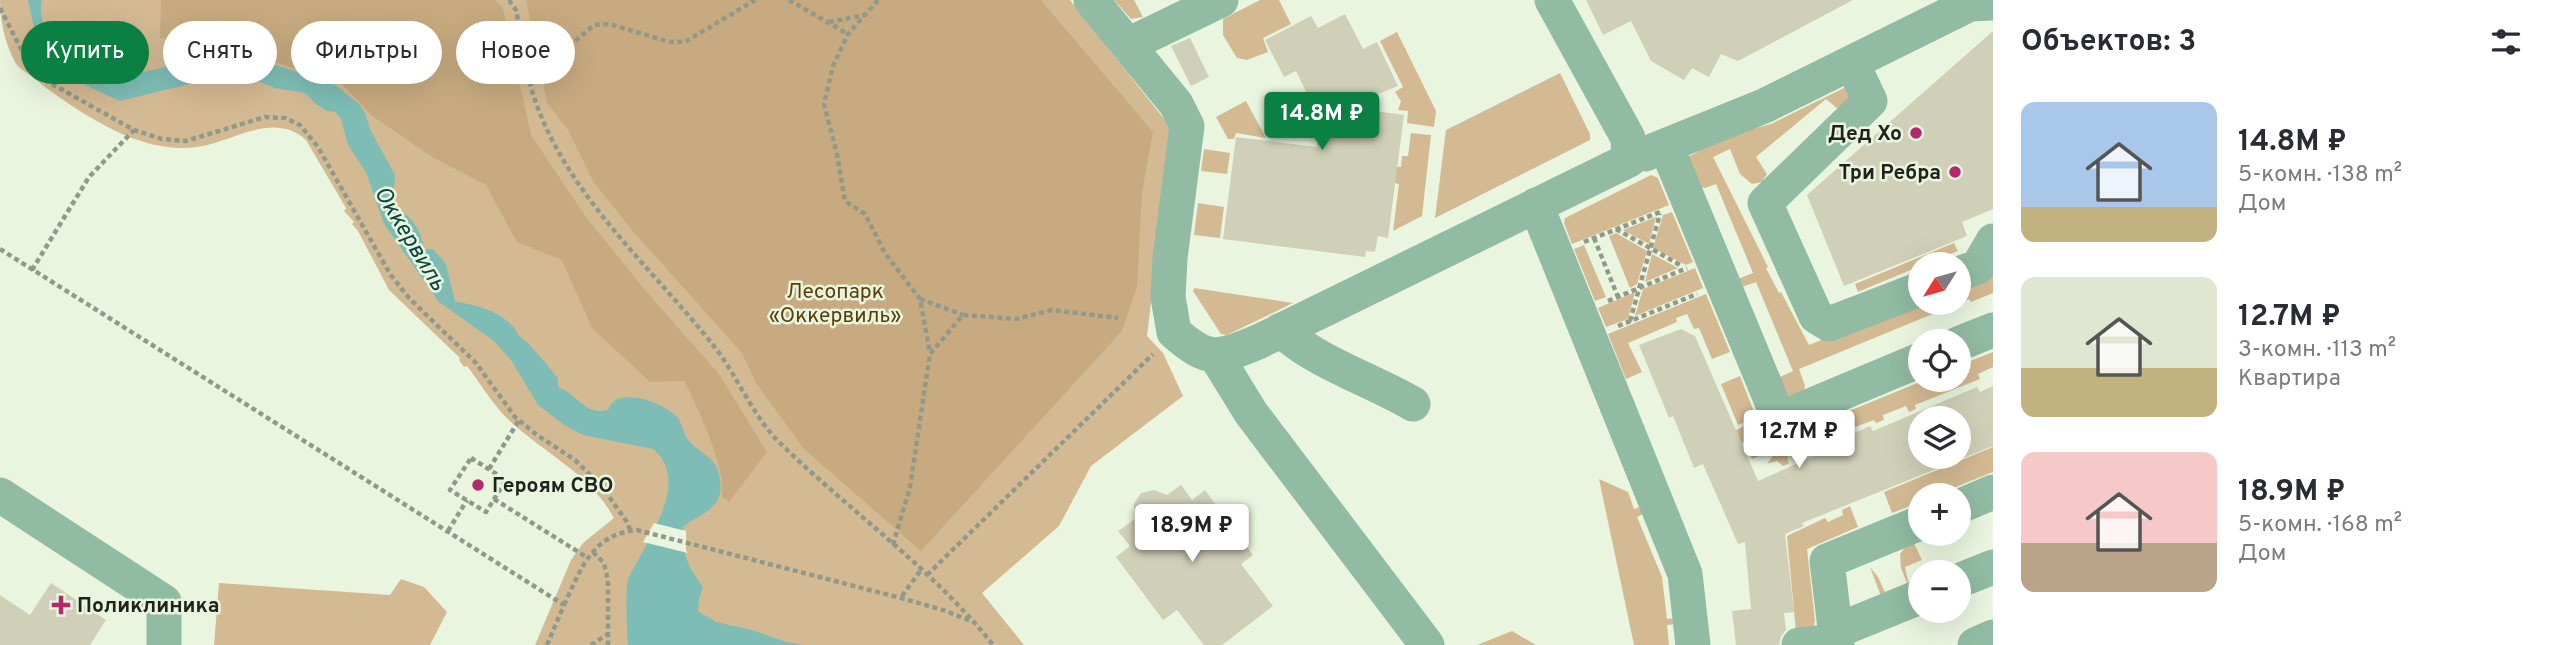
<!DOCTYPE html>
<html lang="ru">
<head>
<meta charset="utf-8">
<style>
  :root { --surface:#fff; --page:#f2f2f3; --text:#2b2b33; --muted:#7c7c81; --accent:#0b8043 }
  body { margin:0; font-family:Overpass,sans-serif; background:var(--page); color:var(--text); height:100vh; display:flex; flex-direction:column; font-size:26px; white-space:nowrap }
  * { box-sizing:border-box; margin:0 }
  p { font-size:23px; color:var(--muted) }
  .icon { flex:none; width:38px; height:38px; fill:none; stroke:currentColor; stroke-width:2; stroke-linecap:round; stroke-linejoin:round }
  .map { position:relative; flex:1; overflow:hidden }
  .drawer { display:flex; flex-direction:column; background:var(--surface); width:560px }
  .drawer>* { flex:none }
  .hud { position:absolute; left:21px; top:21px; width:665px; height:63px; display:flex; gap:14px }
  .needle { width:46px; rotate:233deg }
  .controls { position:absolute; left:1908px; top:252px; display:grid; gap:14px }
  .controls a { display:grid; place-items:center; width:63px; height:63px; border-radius:50%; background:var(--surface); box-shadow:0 7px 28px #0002; font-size:35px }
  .price { position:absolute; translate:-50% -60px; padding:0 16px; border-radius:7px; background:#fff; color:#222; font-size:23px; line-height:46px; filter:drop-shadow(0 2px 4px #0008) }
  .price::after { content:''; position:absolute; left:50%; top:42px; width:21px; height:16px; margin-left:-10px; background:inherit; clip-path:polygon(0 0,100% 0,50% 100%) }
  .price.active { background:var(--accent); color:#fff }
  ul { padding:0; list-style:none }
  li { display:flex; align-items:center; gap:21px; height:175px; padding:0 28px }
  li span { display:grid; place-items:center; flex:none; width:196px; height:140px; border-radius:14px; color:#555 }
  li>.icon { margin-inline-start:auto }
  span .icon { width:84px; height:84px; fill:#fffc; stroke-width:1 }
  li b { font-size:30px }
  h2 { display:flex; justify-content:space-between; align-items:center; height:84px; padding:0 28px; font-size:30px }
  .pill { padding:0 24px; border-radius:32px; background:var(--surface); box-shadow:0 7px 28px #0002; font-size:24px; line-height:63px }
  .pill.active { background:var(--accent); color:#fff }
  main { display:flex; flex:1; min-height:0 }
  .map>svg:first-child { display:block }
  .green { fill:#d4ba93 }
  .forest { fill:#c7aa7f }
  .water { fill:#7dbdb5 }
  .pier { fill:#e9f5df }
  .building { fill:#d0cfb7; fill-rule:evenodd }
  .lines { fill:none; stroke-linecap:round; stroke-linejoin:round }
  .path { stroke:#919a8a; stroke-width:4.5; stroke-dasharray:5 3.5; stroke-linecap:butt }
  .minor { stroke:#91bba3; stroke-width:35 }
  .poi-dot { fill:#b22a6c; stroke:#e9f5df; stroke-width:2.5 }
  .labels { text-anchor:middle; stroke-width:5; stroke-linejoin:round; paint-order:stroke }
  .poi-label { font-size:21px; font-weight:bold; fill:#1f231b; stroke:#e9f5df; text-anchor:end }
  .park-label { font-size:21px; fill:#5b3e06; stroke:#e9f5df }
  .water-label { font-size:23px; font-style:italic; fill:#0a4641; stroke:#e9f5df }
</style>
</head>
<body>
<main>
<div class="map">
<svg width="1993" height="645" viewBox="0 0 1993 645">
  <rect width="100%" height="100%" fill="#e9f5df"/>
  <path class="green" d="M0 0H1070L1168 124 1171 136 1147 336 1163 353 1183 396 1091 466 1059 526 982 593 1024 645H535L571 560 583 543 614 518C590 474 547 455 511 422 494 407 481 384 467 366L464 367 459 360 460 358 389 290 358 231 352 224 354 222 344 211 346 208 306 140C278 114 242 135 211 144 198 148 181 149 168 147 123 143 66 104 31 76 26 72 18 68 15 62 5 44 0 21 0 0Z
    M1114 0H1134L1143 17 1131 19Z
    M1260 0H1279L1291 24 1263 38 1268 52 1247 60 1237 58 1223 35V19Z
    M1397 32 1436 111 1434 127 1407 123 1408 111 1398 110 1401 101 1395 92 1403 87 1380 41Z
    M1560 73 1590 134V140L1435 218 1446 130Z
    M1848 86 1851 98 1838 109 1826 99 1756 157 1767 174 1762 182 1752 184 1740 174 1730 149 1713 157 1768 267 1766 268 1779 293 1781 292 1809 345 1920 300V303H1958V284L1993 257V293L1971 302 1969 299 1799 369 1805 386 1804 391 1791 396 1786 395 1778 378 1793 371 1756 282 1739 288 1738 279 1753 273 1716 184 1705 188 1700 187 1686 158 1730 135 1771 124Z
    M1246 101 1266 138 1236 133 1234 139H1228L1216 117Z
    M1411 133 1431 135 1422 216 1393 231 1399 184 1389 182 1391 166 1401 167 1402 156H1408Z
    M1204 149 1230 153 1227 174 1201 171Z
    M1651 175 1658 178 1669 205 1572 244 1564 223 1565 218Z
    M1198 203 1224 207 1220 238 1194 235Z
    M1672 212 1693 262 1686 265 1653 248 1663 215Z
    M1656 217 1649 244 1623 230Z
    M1616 233 1647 251 1637 284 1630 288 1609 236Z
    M1954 243 1958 251 1925 264H1920V266L1858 292 1855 284Z
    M1584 245 1606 297 1595 301 1574 249Z
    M1652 254 1678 268 1645 282Z
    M1695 268 1703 288 1635 316 1643 289Z
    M1194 288 1293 303 1227 335 1221 334 1193 291Z
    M1635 292 1628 319 1606 327 1598 308Z
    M1706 294 1730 352 1712 359 1699 328 1694 329 1687 314 1676 318 1677 322 1628 343 1642 372 1626 379 1608 334Z
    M1993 352V367L1978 374 1980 379 1915 405 1916 409 1909 412 1906 406 1883 415 1884 420 1876 423 1874 420 1855 427 1849 411 1925 380H1958V366Z
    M1740 376 1756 417 1738 425 1721 384Z
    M1758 420 1768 443 1759 456 1752 459 1745 442 1740 443 1736 430Z
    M1828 420 1832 430 1827 433 1829 437 1808 446 1811 453 1807 454 1804 450 1787 457 1789 464 1783 466 1777 461 1767 464 1786 437Z
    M1993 447V472L1936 495H1920V502L1892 513 1884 492Z
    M1599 479 1628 492 1634 509 1646 505 1649 511 1637 517 1662 577 1667 619 1678 618V624L1667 625 1669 645H1634Z
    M1850 506 1858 527 1807 549 1815 621 1811 636 1796 632 1787 536 1825 518 1828 522 1843 515 1842 510Z
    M1914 543 1922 560 1905 567 1909 585 1882 599 1870 567 1878 577 1885 592 1907 583 1901 568 1900 554 1908 544Z
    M401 579 424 587 447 612 430 645H214L219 583 390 595Z
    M1512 631 1536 645H1477Z"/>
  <path class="forest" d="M161 0H495L503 9 531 135 586 217 645 290 719 374 767 452 729 502 722 497C726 467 698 408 684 381L650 382 592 328 562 260 517 242 486 185 432 157 400 135 371 115 342 84 201 38H160Z
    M526 0H1041L1153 132 1142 192 1137 287 1122 331 921 551 804 449 756 383 742 353 631 229 593 181 568 130 547 103Z"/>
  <path class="water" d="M28 0H42C39 12 42 29 54 36 59 39 66 39 71 42 79 46 83 50 92 51L101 61 134 74 184 63H234L259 67 275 65 334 84 360 105 366 115 370 129 395 175 393 200 399 211C414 217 422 233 424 249H433L446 264 455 301C481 307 506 311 519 336 527 339 550 369 558 378V387C577 393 584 416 608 410 616 384 664 403 677 417 683 424 683 435 689 441 703 456 719 458 720 481 721 487 721 491 719 497 712 513 695 517 683 527 681 554 688 566 703 587L699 599 698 611 716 622 752 630 786 642 804 645H628C627 632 625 590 628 580 642 546 694 483 653 449L583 435 564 425 538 405 511 360 494 341 439 302 384 224 366 172 348 145 341 119 335 112 327 111 316 104 305 93 275 88 254 80 230 83 214 78 120 101 85 85 54 65 37 42Z"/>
  <path class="pier" d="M654 523 686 531V550L688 553 643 542Z"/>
  <path class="building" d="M1586 0H1853L1738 61 1721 54 1709 77 1692 68 1684 80 1651 61 1631 21 1603 35Z
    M1345 14 1363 49 1377 42 1398 86 1346 107 1404 115 1388 238 1378 236 1375 252 1366 251 1365 257 1223 239 1236 137 1317 147 1320 120 1296 71 1284 77 1265 40 1311 16 1318 28Z
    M1993 31V209L1962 222 1967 236 1844 286 1807 195Z
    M1190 38 1209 77 1191 86 1171 46Z
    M1681 329 1695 336 1758 481 1848 441 1846 437 1870 426 1873 431 1977 387 1980 392 1993 386V446L1802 523 1804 526 1785 534 1794 612 1784 613 1786 630 1781 636 1779 645H1736L1732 611 1751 609 1745 542 1738 544 1703 464 1694 468 1673 416 1669 418 1639 345ZM1920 418H1958V457H1920Z
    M1181 485 1192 500 1205 490 1253 555 1241 564 1273 606 1222 645H1204L1177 610 1163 620 1116 557 1130 546 1118 531 1135 519 1134 504 1141 493 1154 490 1167 495Z
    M51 583 106 620 90 645H0V595L30 615Z"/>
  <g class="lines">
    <path class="path" d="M509 0 516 10C522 39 526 76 536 103 570 198 652 268 713 345 738 376 753 418 782 445 851 512 933 569 993 645
      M789 0 848 34
      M878 0 848 34 833 66 824 104 837 154 845 201 865 214 885 253 920 299 930 353
      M0 8 22 51 43 79 134 130 162 139 186 141 265 117 285 118 300 125 318 147 390 274 409 298 476 363 515 417 537 435 575 460 603 488 627 522 630 530
      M829 22 865 15
      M526 52 561 47 573 43 594 25 609 24 670 42H685L755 0
      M1616 229 1682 266
      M1594 238 1618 297
      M1584 242 1660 212
      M0 249 564 605 547 645
      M32 270 89 177 134 130
      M920 299 963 315
      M1608 301 1687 268
      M1630 321 1660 214
      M1618 326 1697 294
      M471 458 506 480 486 512 450 490Z
      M489 469 519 420
      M494 499 588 558
      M448 531 467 500
      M893 545 910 487 930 354 963 315 1016 319 1052 310 1118 318
      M593 552 604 563 608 581V645
      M927 575 1153 354
      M902 596 921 570
      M564 605C581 569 592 534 637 530L901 598 943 610 971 621
      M591 645 608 634"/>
    <path class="minor" d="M1091 0 1176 104 1187 126 1170 258 1168 297 1174 332C1208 362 1217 359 1258 342L1629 160 1628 138 1552 0
      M1128 45 1221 0
      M1852 63 1870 101 1765 203 1816 316 1829 324 1920 289
      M1666 146 1779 419 1920 360
      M1645 154 1764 106 1970 4 1993 3
      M1536 205 1685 574 1693 645
      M1958 274 1978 267 1993 241
      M1281 330C1317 363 1370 379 1413 404
      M1958 344 1993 330
      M1216 356 1251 413 1427 645
      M0 495 164 602V645
      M1958 507 1993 492
      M1958 581 1993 567
      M1836 631 1920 597
      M1799 645 1837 641
      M1837 645 1827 561 1920 523
      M1975 645 1993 637"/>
  </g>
  <g class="poi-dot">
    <circle cx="1916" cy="133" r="7"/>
    <circle cx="1955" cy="172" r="7"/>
    <circle cx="478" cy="485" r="7"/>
    <path d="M57.5 594.5h7v7h7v7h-7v7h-7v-7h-7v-7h7z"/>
  </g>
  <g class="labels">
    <g class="poi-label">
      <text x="1902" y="140">Дед Хо</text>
      <text x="1941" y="179">Три Ребра</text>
      <text x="492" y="492" text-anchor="start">Героям СВО</text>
      <text x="77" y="612" text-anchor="start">Поликлиника</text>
    </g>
    <g class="park-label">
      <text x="835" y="298">Лесопарк<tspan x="835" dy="24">«Оккервиль»</tspan></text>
    </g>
    <g class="water-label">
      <text transform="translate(411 238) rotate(59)" y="8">Оккервиль</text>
    </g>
  </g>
</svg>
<div class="controls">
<a><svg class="needle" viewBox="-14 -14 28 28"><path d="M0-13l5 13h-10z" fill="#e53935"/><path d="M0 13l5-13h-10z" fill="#7c7c81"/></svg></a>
<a><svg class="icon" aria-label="locate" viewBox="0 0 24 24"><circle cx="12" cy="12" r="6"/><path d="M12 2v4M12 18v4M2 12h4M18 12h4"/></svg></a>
<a><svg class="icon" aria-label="layers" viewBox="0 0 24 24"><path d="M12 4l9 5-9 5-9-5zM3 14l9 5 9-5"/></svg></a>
<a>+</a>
<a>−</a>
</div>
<b class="price active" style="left:1322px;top:152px">14.8M ₽</b>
<b class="price" style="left:1799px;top:470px">12.7M ₽</b>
<b class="price" style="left:1192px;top:564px">18.9M ₽</b>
<div class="hud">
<a class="pill active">Купить</a>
<a class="pill">Снять</a>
<a class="pill">Фильтры</a>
<a class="pill">Новое</a>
</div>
</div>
<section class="drawer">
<h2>Объектов: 3<svg class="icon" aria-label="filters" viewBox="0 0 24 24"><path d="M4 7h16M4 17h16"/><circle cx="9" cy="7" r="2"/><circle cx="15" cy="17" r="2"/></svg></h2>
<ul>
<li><span style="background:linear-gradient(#a9c7e8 75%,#c2b280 0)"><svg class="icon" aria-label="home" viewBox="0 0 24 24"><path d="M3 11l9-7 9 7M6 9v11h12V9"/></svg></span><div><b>14.8M ₽</b><p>5-комн. · 138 m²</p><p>Дом</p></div></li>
<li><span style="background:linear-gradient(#dfe7d0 65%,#c2b280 0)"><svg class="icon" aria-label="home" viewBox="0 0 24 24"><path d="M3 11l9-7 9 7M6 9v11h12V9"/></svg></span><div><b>12.7M ₽</b><p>3-комн. · 113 m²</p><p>Квартира</p></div></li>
<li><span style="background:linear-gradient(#f6c9c9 65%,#b9a48a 0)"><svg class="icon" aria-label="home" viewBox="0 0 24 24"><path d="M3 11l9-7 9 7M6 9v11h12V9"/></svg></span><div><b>18.9M ₽</b><p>5-комн. · 168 m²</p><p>Дом</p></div></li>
</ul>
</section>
</main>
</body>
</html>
